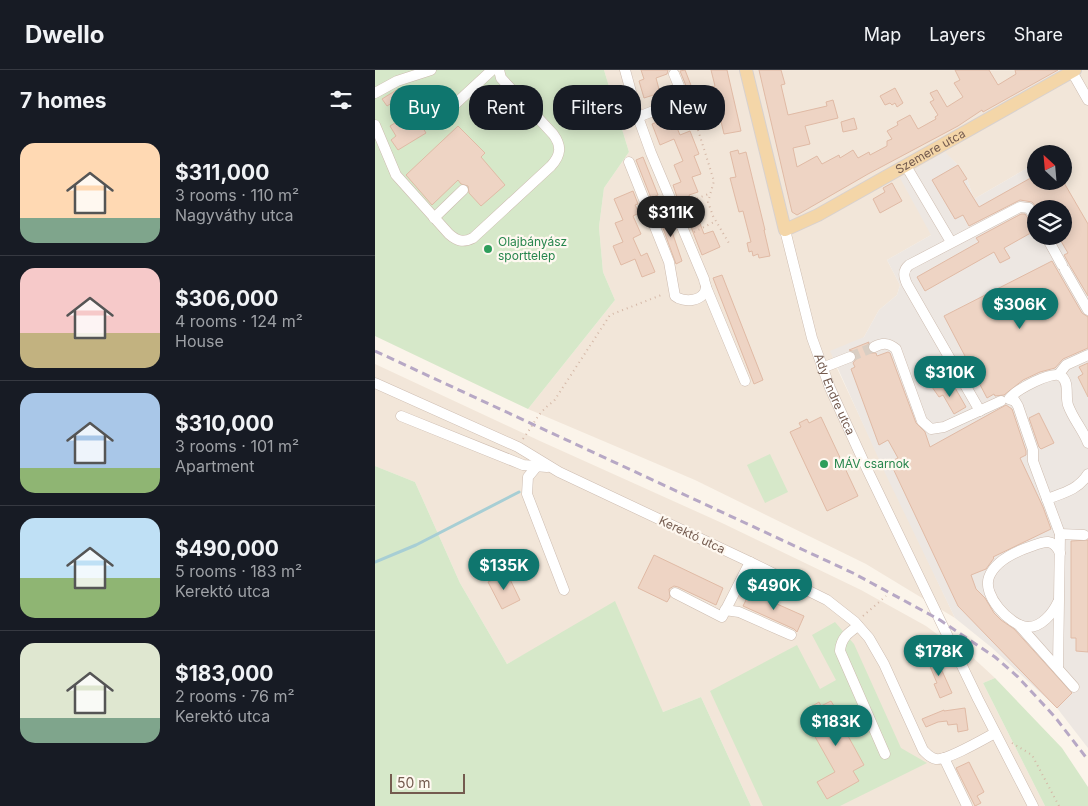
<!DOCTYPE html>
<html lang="en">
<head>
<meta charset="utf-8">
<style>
  :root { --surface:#171b24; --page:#20242c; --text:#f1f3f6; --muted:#9ea1a6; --line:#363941; --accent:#0f766e }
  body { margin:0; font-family:Inter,sans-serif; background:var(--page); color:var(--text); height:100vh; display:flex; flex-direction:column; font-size:19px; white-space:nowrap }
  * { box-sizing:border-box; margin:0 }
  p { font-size:16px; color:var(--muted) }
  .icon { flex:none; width:28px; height:28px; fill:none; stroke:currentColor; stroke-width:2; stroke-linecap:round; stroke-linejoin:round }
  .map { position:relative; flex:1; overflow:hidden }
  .drawer { display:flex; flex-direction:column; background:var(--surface); width:375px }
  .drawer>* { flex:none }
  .hud { position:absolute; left:15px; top:15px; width:475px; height:45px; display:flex; gap:10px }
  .needle { width:32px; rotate:334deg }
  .tools { position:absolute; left:652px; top:75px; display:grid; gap:10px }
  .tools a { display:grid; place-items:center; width:45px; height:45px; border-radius:50%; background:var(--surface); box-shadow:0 2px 12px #0003; font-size:25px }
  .scale { position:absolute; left:15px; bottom:12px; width:75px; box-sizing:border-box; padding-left:5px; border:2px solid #745b4f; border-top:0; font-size:14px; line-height:18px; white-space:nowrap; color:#745b4f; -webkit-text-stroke:4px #fef8f0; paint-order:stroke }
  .price { position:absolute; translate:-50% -42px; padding:0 11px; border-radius:18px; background:var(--accent); color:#fff; font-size:16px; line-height:32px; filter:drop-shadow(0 1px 2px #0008) }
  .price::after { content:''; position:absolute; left:50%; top:30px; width:15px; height:11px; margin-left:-8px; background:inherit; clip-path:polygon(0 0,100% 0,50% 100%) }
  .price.current { background:#222; color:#fff }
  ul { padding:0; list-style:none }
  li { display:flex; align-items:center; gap:15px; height:125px; padding:0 20px }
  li+li { border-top:1px solid var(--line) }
  li span { display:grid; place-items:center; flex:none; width:140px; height:100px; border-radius:15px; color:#555 }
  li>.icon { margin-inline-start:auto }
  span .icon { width:60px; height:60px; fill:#fffc; stroke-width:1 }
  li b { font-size:21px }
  h2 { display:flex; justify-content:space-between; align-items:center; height:60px; padding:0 20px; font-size:21px }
  .chip { padding:0 18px; border-radius:20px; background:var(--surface); box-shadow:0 2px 12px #0003; font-size:18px; line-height:45px }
  .chip.current { background:var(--accent); color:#fff }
  header { display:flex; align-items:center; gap:30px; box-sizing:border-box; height:70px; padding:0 25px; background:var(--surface); border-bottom:1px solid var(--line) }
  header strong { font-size:24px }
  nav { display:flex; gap:28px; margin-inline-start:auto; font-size:18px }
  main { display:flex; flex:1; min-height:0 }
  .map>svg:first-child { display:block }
  .residential { fill:#f2e6d9 }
  .industrial { fill:#ede7e2; fill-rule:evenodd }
  .green { fill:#d6e8c9 }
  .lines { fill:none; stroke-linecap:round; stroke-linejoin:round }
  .stream { stroke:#a7ced4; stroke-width:3 }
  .building { fill:#eed4c4; stroke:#e0baa5 }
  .minor-tunnel { stroke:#d9cec3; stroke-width:10; stroke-dasharray:10 5; stroke-linecap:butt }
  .minor-casing { stroke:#cdbcb0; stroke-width:11 }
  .major-casing { stroke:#d8d1ce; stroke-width:14 }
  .path { stroke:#d4b7a6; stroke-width:2; stroke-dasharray:1 4; stroke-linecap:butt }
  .minor { stroke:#fff; stroke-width:10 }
  .major { stroke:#f4d6a8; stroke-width:12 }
  .rail { stroke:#b7a8c5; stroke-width:3; stroke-dasharray:8 5; stroke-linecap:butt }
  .leisure-dot { fill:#2e9e5b; stroke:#fef8f0; stroke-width:2 }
  .labels { text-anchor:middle; stroke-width:4.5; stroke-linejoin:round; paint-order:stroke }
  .street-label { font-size:12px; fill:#745b4f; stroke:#fef8f0 }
  .leisure-label { font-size:12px; fill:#27864d; stroke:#fef8f0; text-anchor:start }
</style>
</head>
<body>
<header>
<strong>Dwello</strong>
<nav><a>Map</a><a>Layers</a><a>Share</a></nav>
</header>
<main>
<section class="drawer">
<h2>7 homes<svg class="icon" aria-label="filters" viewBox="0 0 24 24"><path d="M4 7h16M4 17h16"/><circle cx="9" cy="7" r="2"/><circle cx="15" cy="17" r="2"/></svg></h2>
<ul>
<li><span style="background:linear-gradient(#ffd9b3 75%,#7fa58c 0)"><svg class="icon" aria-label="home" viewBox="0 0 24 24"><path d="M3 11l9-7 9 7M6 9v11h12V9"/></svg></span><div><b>$311,000</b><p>3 rooms · 110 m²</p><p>Nagyváthy utca</p></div></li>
<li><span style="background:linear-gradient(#f6c9c9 65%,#c2b280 0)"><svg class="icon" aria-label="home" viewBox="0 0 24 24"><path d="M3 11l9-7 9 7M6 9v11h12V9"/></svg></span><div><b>$306,000</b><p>4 rooms · 124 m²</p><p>House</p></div></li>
<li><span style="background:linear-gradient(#a9c7e8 75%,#8fb573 0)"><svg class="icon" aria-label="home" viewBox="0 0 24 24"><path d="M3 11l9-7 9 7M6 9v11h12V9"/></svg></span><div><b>$310,000</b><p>3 rooms · 101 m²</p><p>Apartment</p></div></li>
<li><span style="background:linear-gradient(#bfe0f5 60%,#8fb573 0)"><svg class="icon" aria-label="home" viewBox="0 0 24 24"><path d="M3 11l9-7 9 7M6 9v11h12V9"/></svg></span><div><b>$490,000</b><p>5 rooms · 183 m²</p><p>Kerektó utca</p></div></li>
<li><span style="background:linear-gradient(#dfe7d0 75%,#7fa58c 0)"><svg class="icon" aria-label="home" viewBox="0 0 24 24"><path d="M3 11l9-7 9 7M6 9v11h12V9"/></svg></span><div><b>$183,000</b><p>2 rooms · 76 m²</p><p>Kerektó utca</p></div></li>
</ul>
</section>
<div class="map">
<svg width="713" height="736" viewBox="0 0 713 736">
  <rect width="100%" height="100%" fill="#fbf4ea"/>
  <path class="residential" d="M229 0H713V161L684 111H689V84H661V93L599 129 592 109 583 95 570 83 556 165 512 190 525 215 522 225 504 240 489 267 459 292 580 548 491 494 320 410 153 339 240 230 228 202 224 157 229 118 254 82Z
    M0 294 165 371 347 453 486 520 551 556 566 567 594 584 620 608 608 613 670 736H376L326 627 288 642 181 567 132 594 85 513 40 412 0 396Z"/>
  <path class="industrial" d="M570 82 583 95 592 109 599 129 661 93V111L713 161V678L682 638 616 577 580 548 511 405 455 281 489 267 504 240 522 225 525 215 512 190 556 165 525 108ZM661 139H689V166H661Z"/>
  <path class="green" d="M0 0H229L254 82 229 118 224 157 228 202 240 230 153 339 0 266Z
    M395 384 413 422 390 433 372 395Z
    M0 396 40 412 85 513 132 594 240 531 288 642 326 627 376 736H0Z
    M460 552 479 574 526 678 552 693 465 736H388L335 621 422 575 445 619 461 610 437 565Z
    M620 608 687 678 713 717V736H670L608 613Z"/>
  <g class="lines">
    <path class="stream" d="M0 492 41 475 144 422"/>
  </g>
  <path class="building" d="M266 0H293L292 4 281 8 285 23 269 28 264 11 269 9Z
    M310 0 319 23 340 16 336 0H352L366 61 349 64 340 26 323 32 332 55 324 58 325 50 305 1Z
    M384 0H406L410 14 406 15 413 45 452 36 451 32 458 30 463 48 430 56 435 74 418 78 422 97 442 86 447 94 464 85 465 88 478 80 483 88 494 82 495 85 512 76V71L517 69 512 61 523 55 522 52 535 45 543 59 561 49 560 47 563 45 555 32 559 30 555 23 562 20 572 37 588 27 579 13 585 10 580 0H614L623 15 641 4 640 0H683L608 42 607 40 583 56 493 104 422 145 417 142Z
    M520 18 528 33 522 37 520 33 517 35 515 33 510 35 505 26Z
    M23 19 28 26 12 36 7 29Z
    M38 42 51 63 23 80 16 70 21 66 15 56Z
    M297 46 305 65 315 61 324 84 319 86 326 104 317 107 323 122 314 125 329 164 338 161 345 177 327 185 305 129 303 130 298 115 306 112 299 95 308 91 299 69 285 75 277 54Z
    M479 48 482 59 468 62 466 52Z
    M83 56 110 83 106 87 130 115 106 136 94 123 93 116 86 114 83 110 57 135 31 105Z
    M363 80 364 84 371 82 390 160H389L395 186 384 188 383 184 378 186 377 181 374 182 372 173 376 172 368 141 364 142 355 108 361 107 355 82Z
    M268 87 283 125 276 128 261 90Z
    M583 95 592 109 588 111 604 137 661 105V111H688L713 154V226L694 194 689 185 693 183 683 166H689V139H663L657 132 645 130 594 156 588 145 580 149 557 110Z
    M517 113 527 131 505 143 498 129 510 122 508 118Z
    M258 121 263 134 260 135 264 143 258 146 266 164 258 168 266 186 272 183 280 202 267 207 260 189 246 195 238 176 248 172 240 153 248 150 239 129Z
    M291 144 307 191 301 194 284 147Z
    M646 144H650L656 153 661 156V160L629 178 635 188 625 193 619 182 550 221 542 207 604 172 601 168Z
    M677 191 707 243 713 247V278L688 289 680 298 665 302 648 310 629 325 620 326 619 324 612 328 569 246Z
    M347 205 388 310 379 314 338 208Z
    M494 272 492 277 495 283H501L502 286 513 282 515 283 541 353 550 362 555 377 631 335 637 339 651 381V385L645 388 668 437 676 459 618 487 619 488 611 499 596 505 601 519 610 528 619 543 626 550 639 559 697 623 682 638 583 536 515 392 523 388 513 370 504 375 476 299 480 297 478 293 482 288 480 282 474 280Z
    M713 293V327L703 307 708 304 704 297Z
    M565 312 570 321 579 316 591 337 579 344 568 325 564 327 557 317Z
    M664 343 679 373 666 379 664 377 654 348Z
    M446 347 483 426 452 441 415 362 426 357 424 353 432 349 434 353Z
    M713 470V582L701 581V568H696V471Z
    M279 485 348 518 341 535 303 517 299 516 294 519 295 527 292 532 263 518Z
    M132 503 145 530 127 539 113 512Z
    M375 522 429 546 422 562 419 559 368 536Z
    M559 583 577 623 565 628 559 614 562 613 551 587Z
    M456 631 462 641 469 636 483 661 473 666 489 695 478 701 484 711 452 729 442 712 460 702 434 656 442 651 434 638 444 632 446 636Z
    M590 638 593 660 583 662 582 654 573 655 572 651 563 652 551 657 547 649 569 640V641Z
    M594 692 609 722 602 726 606 733 600 736 581 698Z"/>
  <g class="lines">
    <path class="minor-tunnel" d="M475 287 499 277"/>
    <defs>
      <g id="minor">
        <path d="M250 0 263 47 276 83 329 209C329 212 331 214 331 217 330 232 308 233 300 226L294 192 254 92"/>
        <path d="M696 0 713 30"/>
        <path d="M299 4 319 53"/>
        <path d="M0 23 22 11 56 0"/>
        <path d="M76 38 117 0"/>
        <path d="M263 47 309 29"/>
        <path d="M0 55 21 105 74 164C82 171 88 173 98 168L176 96C186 85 187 76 178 64L126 8 124 0"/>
        <path d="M531 96 576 172"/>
        <path d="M59 148 88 120"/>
        <path id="s1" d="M410 160 437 268 455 318 492 399 603 629 658 736"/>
        <path d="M671 166 687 195"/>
        <path d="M690 200 713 240"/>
        <path d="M331 217 370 311"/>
        <path d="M499 277C507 273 513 272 521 279L547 351 556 359 569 357 626 331"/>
        <path d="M447 298 475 287"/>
        <path d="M684 304 691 295 713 285"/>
        <path d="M0 313 143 377 184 402 375 492 452 530 480 552 494 568 509 594 548 680C552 684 555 688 561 689 571 691 609 669 620 663"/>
        <path d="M635 328C641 320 677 300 686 306 695 312 690 326 693 335 698 349 708 360 713 373"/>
        <path d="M634 329 640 331 643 336 658 380V391L662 402 685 464 683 597"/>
        <path d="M605 341 532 214C529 207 527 201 534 195L645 137 654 138 661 149"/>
        <path d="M26 346 148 395 172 397"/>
        <path d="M162 396 153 407 152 424 189 520"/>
        <path d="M672 429C688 423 703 420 713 404"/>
        <path d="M685 464 709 465"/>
        <path d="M300 523 347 547 375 492"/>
        <path d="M683 532C678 543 666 558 652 557 634 555 607 525 614 507 620 491 642 481 657 476 670 471 678 468 685 483"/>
        <path d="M350 540 364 542 416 565"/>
        <path d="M644 555 699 617"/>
        <path d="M483 556C473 563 466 568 465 581L510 684"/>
        <path d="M569 688 592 736"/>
      </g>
      <g id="major">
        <path id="s2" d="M371 0 410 160 443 145 700 0"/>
      </g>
    </defs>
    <use href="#minor" class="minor-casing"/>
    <use href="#major" class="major-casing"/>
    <path class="path" d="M323 60 339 111 333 132 338 146 355 175
      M308 134 336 123
      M319 162 341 151
      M148 369C159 354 163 342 179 331L235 245 289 224
      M488 546 511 526
      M637 673 657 685 684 736"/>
    <use href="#minor" class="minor"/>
    <use href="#major" class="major"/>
    <path class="rail" d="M0 281 478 503 565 550 620 587 643 607 680 647 713 690"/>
  </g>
  <g class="leisure-dot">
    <circle cx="113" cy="179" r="5"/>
    <circle cx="449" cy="394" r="5"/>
  </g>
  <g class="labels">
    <g class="street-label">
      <text dy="4" stroke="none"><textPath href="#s2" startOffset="330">Szemere utca</textPath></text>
      <text dy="4" stroke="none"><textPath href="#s1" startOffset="172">Ady Endre utca</textPath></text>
      <text transform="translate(317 465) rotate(25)" y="4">Kerektó utca</text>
    </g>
    <g class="leisure-label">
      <text x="123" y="176">Olajbányász<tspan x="123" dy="14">sporttelep</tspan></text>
      <text x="459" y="398">MÁV csarnok</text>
    </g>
  </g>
</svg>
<div class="tools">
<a><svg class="needle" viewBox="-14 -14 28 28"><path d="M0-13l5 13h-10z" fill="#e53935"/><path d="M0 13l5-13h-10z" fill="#9ea1a6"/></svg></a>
<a><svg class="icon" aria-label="layers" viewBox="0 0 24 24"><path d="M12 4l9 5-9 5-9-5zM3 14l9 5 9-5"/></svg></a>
</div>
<div class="scale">50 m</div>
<b class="price current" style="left:296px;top:168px">$311K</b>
<b class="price" style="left:645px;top:260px">$306K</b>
<b class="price" style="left:575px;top:328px">$310K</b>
<b class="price" style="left:129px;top:521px">$135K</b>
<b class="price" style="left:399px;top:541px">$490K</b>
<b class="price" style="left:564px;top:607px">$178K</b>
<b class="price" style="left:461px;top:677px">$183K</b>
<div class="hud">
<a class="chip current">Buy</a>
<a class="chip">Rent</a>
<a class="chip">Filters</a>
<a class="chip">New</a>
</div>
</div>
</main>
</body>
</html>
